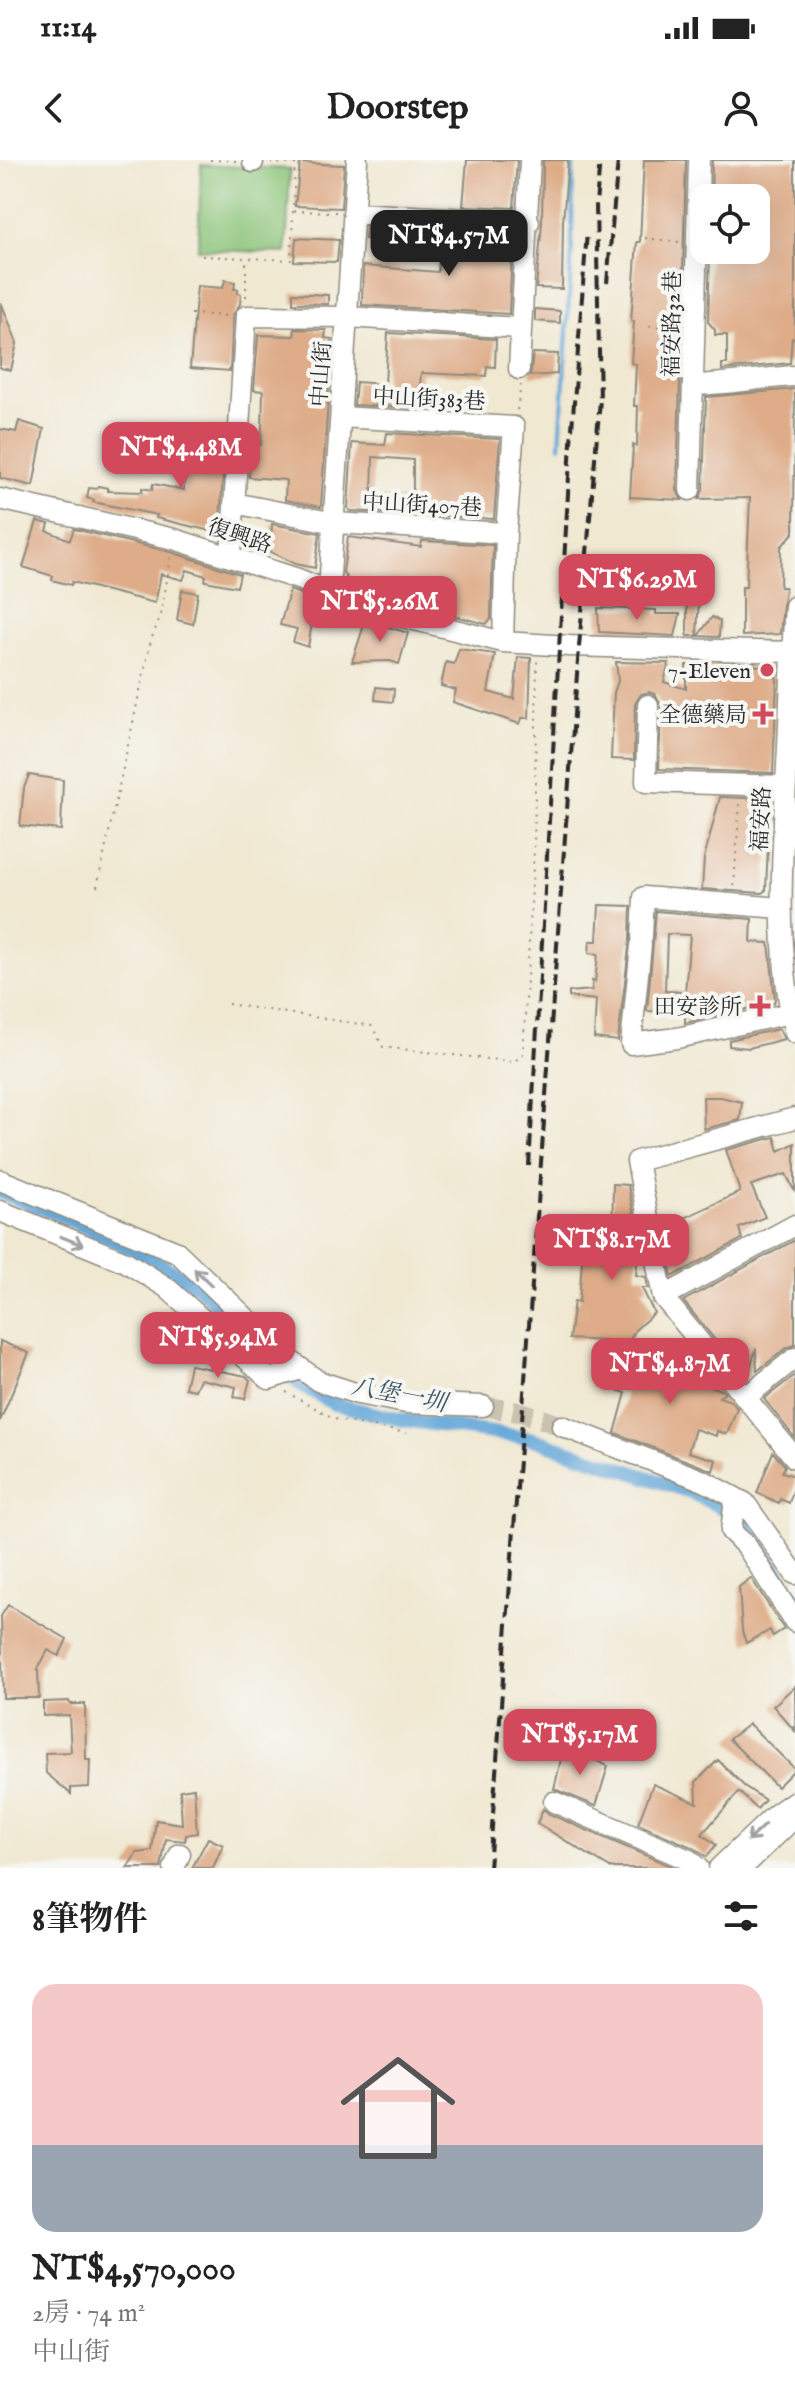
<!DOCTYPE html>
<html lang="zh-TW">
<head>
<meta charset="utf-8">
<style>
  :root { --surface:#fff; --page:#f2f2f2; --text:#222; --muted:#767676; --line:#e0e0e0; --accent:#d1495b }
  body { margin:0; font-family:"IM FELL English","Noto Serif TC",serif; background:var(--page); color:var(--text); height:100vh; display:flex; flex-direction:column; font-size:30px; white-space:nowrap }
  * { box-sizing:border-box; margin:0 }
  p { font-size:26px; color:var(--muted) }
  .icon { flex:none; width:44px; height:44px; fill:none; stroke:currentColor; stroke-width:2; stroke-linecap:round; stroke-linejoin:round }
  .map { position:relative; height:1708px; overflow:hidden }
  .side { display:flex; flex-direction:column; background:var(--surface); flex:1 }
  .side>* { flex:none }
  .fabs { position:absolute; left:690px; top:24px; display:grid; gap:16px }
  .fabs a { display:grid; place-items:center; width:80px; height:80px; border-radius:16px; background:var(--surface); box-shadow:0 8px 32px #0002; font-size:40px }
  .price { position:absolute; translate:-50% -68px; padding:0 18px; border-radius:16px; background:var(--accent); color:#fff; font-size:26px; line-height:52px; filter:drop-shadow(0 2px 4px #0008) }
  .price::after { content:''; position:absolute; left:50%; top:48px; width:24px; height:18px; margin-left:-12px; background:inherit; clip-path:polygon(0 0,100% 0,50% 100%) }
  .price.current { background:#222; color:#fff }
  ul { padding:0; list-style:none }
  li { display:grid; align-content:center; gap:16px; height:424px; padding:0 32px }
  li+li { border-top:2px solid var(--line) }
  li span { display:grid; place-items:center; height:248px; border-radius:24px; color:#555 }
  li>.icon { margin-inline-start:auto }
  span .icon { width:144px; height:144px; fill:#fffc; stroke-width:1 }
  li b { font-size:34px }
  h2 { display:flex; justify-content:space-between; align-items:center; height:96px; padding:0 32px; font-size:34px }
  .status { display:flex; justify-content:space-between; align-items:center; height:56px; padding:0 40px; background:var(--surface); direction:ltr }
  .status svg { height:22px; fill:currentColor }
  header { display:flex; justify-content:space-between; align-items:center; height:104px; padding:0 32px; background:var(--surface); font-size:36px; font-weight:800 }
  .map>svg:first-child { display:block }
  .green { fill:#8ac478; stroke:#5a7852; stroke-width:2 }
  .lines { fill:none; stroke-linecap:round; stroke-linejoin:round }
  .stream { stroke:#65a7d9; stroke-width:4 }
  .canal { stroke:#65a7d9; stroke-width:14 }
  .building { fill:#deac88; fill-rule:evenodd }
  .minor-tunnel { stroke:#c9c2b0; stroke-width:20; stroke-dasharray:20 10; stroke-linecap:butt }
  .minor-casing { stroke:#8e8a7e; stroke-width:23 }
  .path { stroke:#8e8a7e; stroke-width:2; stroke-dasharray:2 6; stroke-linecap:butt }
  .minor { stroke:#fff; stroke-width:20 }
  .rail { stroke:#2b2b2b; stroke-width:4; stroke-dasharray:12 6; stroke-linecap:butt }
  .oneway { stroke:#a0a0a0 }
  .poi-dot { fill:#d1495b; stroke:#f6f6f2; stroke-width:3 }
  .labels { text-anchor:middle; stroke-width:8; stroke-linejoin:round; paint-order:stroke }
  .street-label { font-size:22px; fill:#2b2b2b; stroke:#f6f6f2 }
  .poi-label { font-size:22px; fill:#2b2b2b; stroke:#f6f6f2; text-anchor:end }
  .water-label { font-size:24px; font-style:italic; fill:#3f5668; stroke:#f6f6f2 }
</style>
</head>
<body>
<div class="status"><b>11:14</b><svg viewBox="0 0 49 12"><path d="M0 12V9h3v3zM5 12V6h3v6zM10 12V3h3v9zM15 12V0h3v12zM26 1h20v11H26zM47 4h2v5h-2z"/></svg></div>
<header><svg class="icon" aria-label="back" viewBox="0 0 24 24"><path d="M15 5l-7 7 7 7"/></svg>Doorstep<svg class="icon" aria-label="person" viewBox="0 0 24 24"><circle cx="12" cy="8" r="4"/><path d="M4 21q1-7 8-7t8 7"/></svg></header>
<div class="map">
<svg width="795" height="1708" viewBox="0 0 795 1708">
  <rect width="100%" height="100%" fill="#f6f6f2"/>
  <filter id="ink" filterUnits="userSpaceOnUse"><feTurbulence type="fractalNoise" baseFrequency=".0125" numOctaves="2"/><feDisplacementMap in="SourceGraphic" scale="16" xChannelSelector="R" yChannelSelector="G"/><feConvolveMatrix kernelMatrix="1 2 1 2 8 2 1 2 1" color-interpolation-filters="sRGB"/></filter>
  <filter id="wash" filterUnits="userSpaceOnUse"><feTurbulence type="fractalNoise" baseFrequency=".006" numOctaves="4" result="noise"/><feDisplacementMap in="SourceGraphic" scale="32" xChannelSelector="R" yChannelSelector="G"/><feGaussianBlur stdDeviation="1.8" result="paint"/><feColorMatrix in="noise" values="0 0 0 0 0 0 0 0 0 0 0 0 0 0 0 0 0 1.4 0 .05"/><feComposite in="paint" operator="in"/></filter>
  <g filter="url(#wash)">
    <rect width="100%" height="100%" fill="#f0e8d1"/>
    <path class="green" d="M201 5 290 9 286 93 198 89Z"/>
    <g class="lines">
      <path class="stream" d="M560 286 572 87 573 0"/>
      <path class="canal" d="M0 1032 55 1053 151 1098 197 1126 298 1223 334 1244 398 1259 533 1279 688 1331 742 1358 795 1440"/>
    </g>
    <g id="blocks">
      <path class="building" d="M467 0H517L514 48 463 46Z
        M543 0H568L563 62 562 129 536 128 542 63Z
        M644 0H686L677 330 682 340 630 337 633 285 637 286 638 246H634L636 204 631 203 634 161H631L637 82H640Z
        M712 0H795V178H792L790 203 722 210V204H727V175H715V170L708 162 710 90H756V38H711Z
        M300 3 344 5 341 48 295 46Z
        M367 67 395 68 394 81 365 79Z
        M441 70 483 73 482 84H504L505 74H513L509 154 362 145 363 106 438 112Z
        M296 78 339 80 337 102 294 101Z
        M225 120 235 122 234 129H238V133L241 134 240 144 233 155 230 211 190 208 197 126 223 128Z
        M293 133 328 135V144L293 143Z
        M1 142 17 183 11 210 0 208Z
        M535 149 560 151V163L535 161Z
        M295 169 326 170 325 178 332 179 321 347 285 340 286 320 249 317 251 284 261 285 262 267 263 231 254 230 258 175 294 176Z
        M388 173 496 179 495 207 487 206 486 216 421 213 418 248 354 245 356 222 385 224Z
        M533 193 558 194 557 214 530 216Z
        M795 229 794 372 781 387 780 427H785L780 474 742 476V427H746L750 338 699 339 703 330 706 237Z
        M19 261 44 269 33 326 0 318V269L16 272Z
        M189 272 220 275 218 303H224L219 373 156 358 157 355 93 342 94 340 87 338 89 328 97 329 98 326 108 328V331L142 332V328L152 330 153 324 184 330Z
        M387 273 500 279 494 359 350 351 348 348 352 283 385 285ZM373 297 413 300V340L372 337Z
        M37 361 49 364 47 371 70 380 74 369 171 392 240 414 237 427 205 421 206 416 187 410 183 420 161 414 155 443 72 422 71 425 52 420 53 416 23 407Z
        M272 364 320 373 315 408 296 404 270 392Z
        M348 377 421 387 422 381 493 385 491 459 486 464 408 444 347 419 343 412Z
        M182 430 198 433 193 464 177 460Z
        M290 430 316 440 308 487 293 482 297 469 280 465Z
        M683 434 699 435 697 476H687V444L682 443Z
        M598 448 656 450V454H680L675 476 599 472Z
        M712 457 720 461 719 477 698 476Z
        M368 461 408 473 399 504 390 501 352 502 365 462Z
        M459 489 495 494 488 532 514 539 518 497 531 498 529 558H522L520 564 453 542 456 530 441 526 446 502 454 504Z
        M616 502 669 503 664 522 686 529V505L765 506 774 512 777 519 773 613 659 609 661 545 655 534 649 532 641 534 635 544 634 600 611 599 614 533 618 521Z
        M376 527 394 529 393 542 375 540Z
        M29 615 63 620 61 670 20 666 24 628Z
        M720 637 770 639 766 730 762 733 702 729 704 698Z
        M599 745 631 746 630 779 618 881 594 878 596 840 569 837V832L592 830V821L595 822 598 794 589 793 590 781H597Z
        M656 751 752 759 751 782 769 783 775 839 774 843 738 851 737 846 718 849V856L685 863V852L647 851ZM667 774 690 775 685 832 665 831Z
        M779 869 784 879 749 888 729 886V880Z
        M703 937H721L742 942 740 960 704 969Z
        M775 977 779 991 795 983V1032L786 1014 751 1025 765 1057 739 1068 742 1079 672 1117 663 1067 671 1064V1060L682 1059 740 1032 726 990Z
        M613 1024 628 1025 639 1082 636 1115 646 1117 648 1128H642L654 1153 635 1170 629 1182 569 1179 574 1141 579 1142 583 1086 612 1088Z
        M795 1080V1185L787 1188 757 1211 756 1188 747 1219 683 1141Z
        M0 1181 29 1193 0 1261Z
        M622 1190 685 1209 690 1195 695 1197 698 1201 695 1210 711 1216 709 1226 723 1231 725 1233 719 1237 731 1241 737 1248 727 1274 717 1271 716 1276 695 1269 688 1292 716 1300 713 1311 615 1273 626 1233 616 1230Z
        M190 1205 246 1216 250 1220 245 1239 234 1237 236 1227 200 1219 195 1230 185 1228Z
        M795 1215V1278L764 1239Z
        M773 1292 785 1306 782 1312 795 1316V1325L789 1343 780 1339 779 1343 757 1333Z
        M751 1418 784 1469 773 1476 770 1470 746 1483 742 1470 739 1427Z
        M8 1445 67 1479 59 1496 48 1490 38 1509 39 1538H3L1 1456Z
        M795 1526V1571L773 1546Z
        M69 1541 70 1544H85L86 1600H90L89 1627 71 1628V1634L46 1613 45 1593 71 1592 69 1555 43 1556V1542Z
        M749 1564 795 1609 777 1627 729 1579Z
        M564 1587 608 1606 596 1646 554 1629Z
        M718 1600 744 1626 765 1640 757 1649 739 1632 702 1674 716 1685 706 1697 694 1688 638 1664 653 1624 697 1643 696 1622Z
        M194 1628 197 1673 186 1675 185 1681 166 1679 161 1708H127L137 1693 152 1691 156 1660 182 1664 180 1630Z
        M543 1649 549 1654 675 1708H610L537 1663Z
        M208 1678 223 1685 213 1708H192Z"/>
    </g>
  </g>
  <g filter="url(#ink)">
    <use href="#blocks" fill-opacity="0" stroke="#8e8a7e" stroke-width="2"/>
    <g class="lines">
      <path class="minor-tunnel" d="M483 1246 524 1253 562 1266"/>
      <defs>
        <path id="minor" d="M253 2V0
          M353 53 529 62
          M519 209 530 0
          M694 225C728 224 761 218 795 216
          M341 257 514 267 506 373 503 482
          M690 330 699 0
          M0 339 174 379 298 419 375 450 503 482 570 486 795 492
          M234 343 335 363 506 373
          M231 395 246 156 348 157 520 168
          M329 431 357 0
          M795 446C791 499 790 552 787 605 782 695 775 785 795 873
          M648 545 646 622 786 626
          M642 777 644 737 781 748
          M641 785 631 884 677 878 790 853
          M0 1020 177 1092 291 1201 318 1221 358 1234 406 1243 483 1246
          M0 1051 126 1102 166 1127 269 1219 301 1209
          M795 1065 663 1137 795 1298
          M663 1137 637 1001 795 958
          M746 1237 795 1198
          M562 1266 704 1321 745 1343 795 1414
          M735 1339 731 1371 747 1387 795 1462
          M554 1642 689 1700 698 1708
          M174 1708 180 1694
          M719 1708 775 1655 795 1641
          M742 1708 795 1657"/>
      </defs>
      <use href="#minor" class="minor-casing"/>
      <path class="path" d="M210 0 237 1
        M294 51 336 52
        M645 78 680 82
        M202 96 291 100 295 4 271 3
        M246 137V100
        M191 154 230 156
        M649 166 678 170
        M517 250 521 225
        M734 726 740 641
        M97 727 151 480 161 455 171 397
        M228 844 372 866 383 887 514 902 523 894 534 689 537 501
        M286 1232 337 1260 407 1273"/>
      <use href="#minor" class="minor"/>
      <path class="rail" d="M607 123 618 0
        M529 1006 571 282 587 72
        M489 1708 579 487 600 240 596 44 600 0"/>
    </g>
    <defs><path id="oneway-shaft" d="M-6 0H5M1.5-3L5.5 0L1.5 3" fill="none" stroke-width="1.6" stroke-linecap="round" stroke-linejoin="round" transform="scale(2)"/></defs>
    <g class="oneway">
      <use href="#oneway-shaft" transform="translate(72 1081) rotate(22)"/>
      <use href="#oneway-shaft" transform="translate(203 1117) rotate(-136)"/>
      <use href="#oneway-shaft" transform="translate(756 1673) rotate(136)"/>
    </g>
  </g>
  <g class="poi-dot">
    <circle cx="767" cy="510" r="8"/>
    <path d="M759 542h8v8h8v8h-8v8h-8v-8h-8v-8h8z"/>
    <path d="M756 834h8v8h8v8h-8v8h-8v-8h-8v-8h8z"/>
  </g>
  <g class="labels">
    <g class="street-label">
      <text transform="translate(671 164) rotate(-89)" y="8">福安路32巷</text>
      <text transform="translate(320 214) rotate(-86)" y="8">中山街</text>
      <text transform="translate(429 238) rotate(3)" y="8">中山街383巷</text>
      <text transform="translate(422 344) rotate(3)" y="8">中山街407巷</text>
      <text transform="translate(240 375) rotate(18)" y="8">復興路</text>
      <text transform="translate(760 659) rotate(-87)" y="8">福安路</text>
    </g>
    <g class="poi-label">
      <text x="751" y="518">7-Eleven</text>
      <text x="747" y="562">全德藥局</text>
      <text x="742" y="854">田安診所</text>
    </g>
    <g class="water-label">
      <text transform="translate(399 1234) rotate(11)" y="8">八堡一圳</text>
    </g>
  </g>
</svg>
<div class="fabs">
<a><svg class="icon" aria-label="locate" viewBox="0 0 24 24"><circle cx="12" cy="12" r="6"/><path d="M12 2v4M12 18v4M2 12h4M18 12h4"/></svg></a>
</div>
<b class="price current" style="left:449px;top:118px">NT$4.57M</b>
<b class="price" style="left:181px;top:330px">NT$4.48M</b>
<b class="price" style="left:637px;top:462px">NT$6.29M</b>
<b class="price" style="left:380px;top:484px">NT$5.26M</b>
<b class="price" style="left:612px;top:1122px">NT$8.17M</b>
<b class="price" style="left:218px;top:1220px">NT$5.94M</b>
<b class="price" style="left:670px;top:1246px">NT$4.87M</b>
<b class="price" style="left:580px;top:1617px">NT$5.17M</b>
</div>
<section class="side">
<h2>8筆物件<svg class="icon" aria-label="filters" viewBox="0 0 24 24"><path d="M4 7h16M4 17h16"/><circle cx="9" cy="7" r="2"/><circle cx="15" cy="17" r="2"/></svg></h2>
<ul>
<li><span style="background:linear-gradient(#f6c9c9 65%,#9aa5b1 0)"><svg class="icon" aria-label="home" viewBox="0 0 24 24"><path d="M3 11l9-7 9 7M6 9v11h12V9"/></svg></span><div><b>NT$4,570,000</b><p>2房 · 74 m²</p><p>中山街</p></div></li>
</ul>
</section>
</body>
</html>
